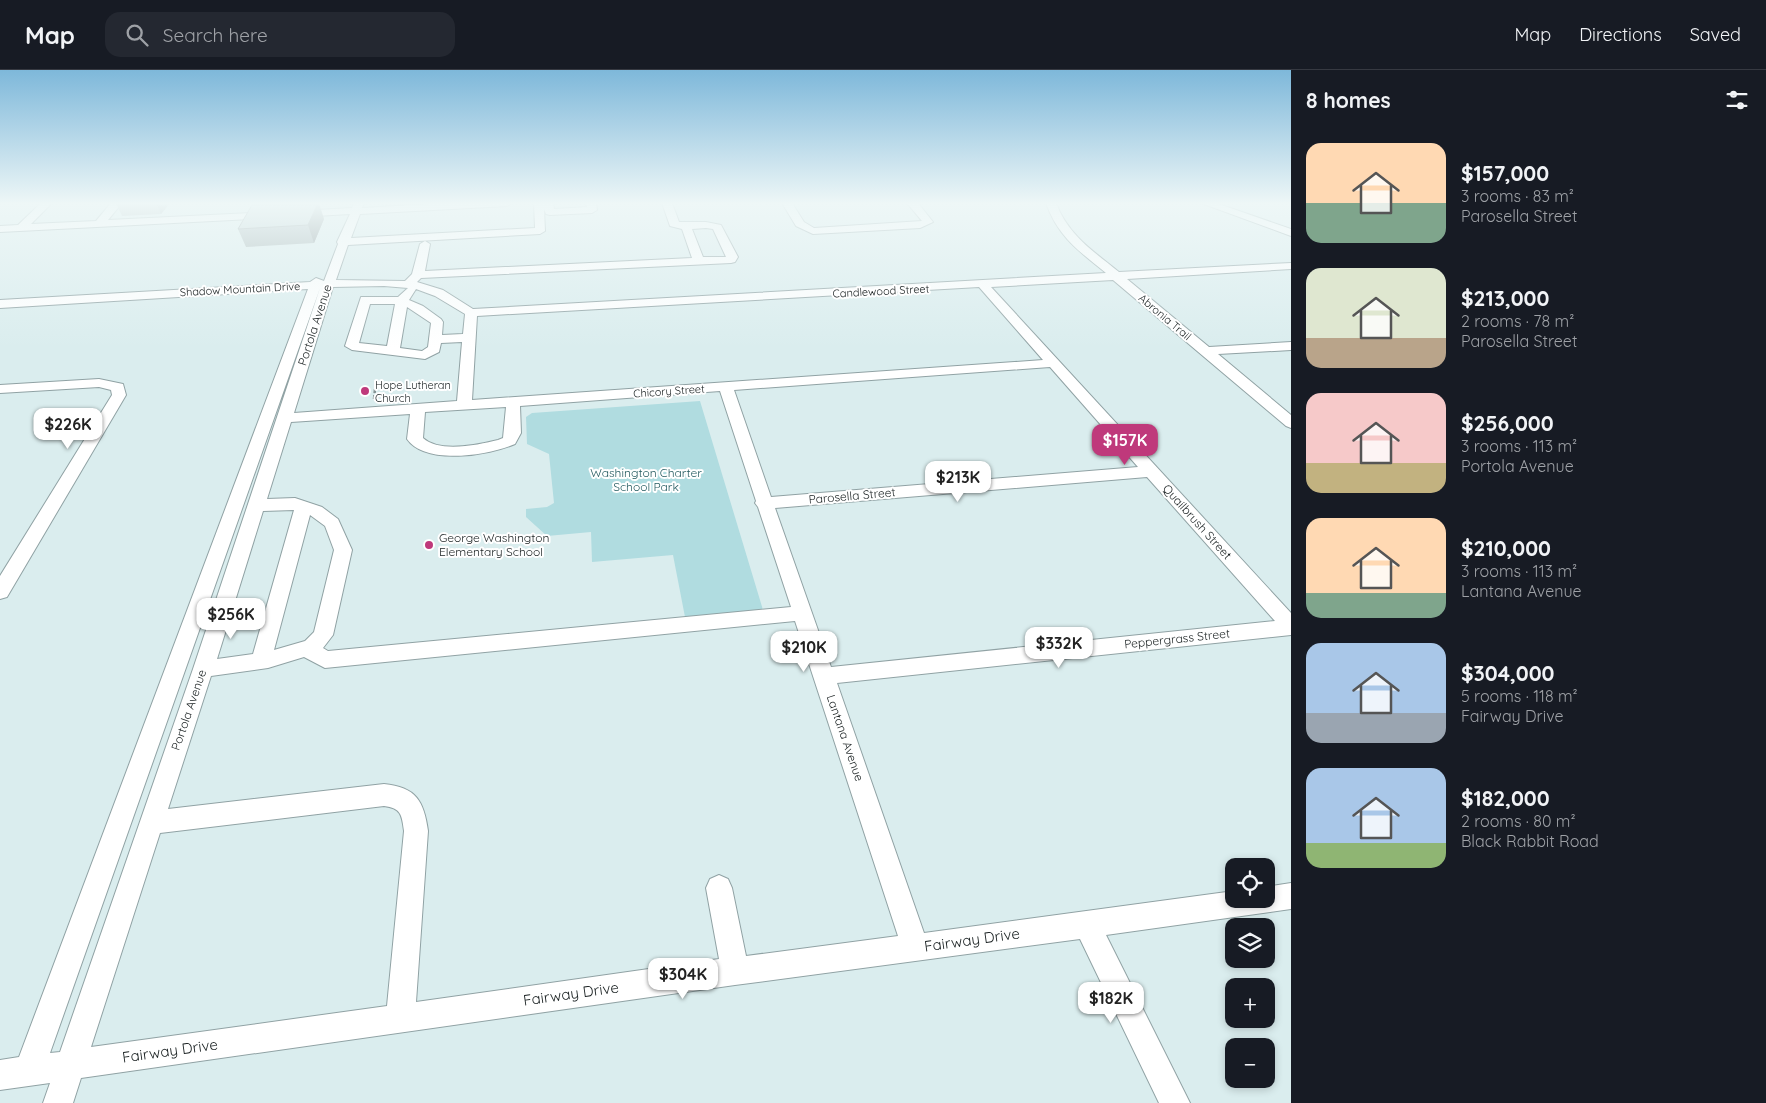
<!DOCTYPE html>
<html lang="en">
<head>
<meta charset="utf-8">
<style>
  :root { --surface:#171b24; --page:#242831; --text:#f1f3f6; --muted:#9ea1a6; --line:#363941; --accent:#bf397b }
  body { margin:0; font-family:Quicksand,sans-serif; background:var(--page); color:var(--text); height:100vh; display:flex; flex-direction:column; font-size:19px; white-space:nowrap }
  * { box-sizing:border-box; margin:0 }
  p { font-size:16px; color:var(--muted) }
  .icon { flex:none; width:28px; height:28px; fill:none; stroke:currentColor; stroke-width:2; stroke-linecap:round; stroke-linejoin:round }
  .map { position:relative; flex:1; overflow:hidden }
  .panel { display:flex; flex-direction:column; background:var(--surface); width:475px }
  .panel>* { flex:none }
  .fabs { position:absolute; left:1225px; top:788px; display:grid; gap:10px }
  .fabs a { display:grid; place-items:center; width:50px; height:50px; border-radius:10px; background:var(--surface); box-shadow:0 2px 8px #0003; font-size:25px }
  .price { position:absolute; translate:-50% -42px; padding:0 11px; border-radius:10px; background:#fff; color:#222; font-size:16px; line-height:32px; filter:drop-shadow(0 1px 2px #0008) }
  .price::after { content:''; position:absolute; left:50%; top:30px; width:15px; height:11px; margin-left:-8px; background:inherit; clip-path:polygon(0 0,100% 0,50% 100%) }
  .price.active { background:var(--accent); color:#fff }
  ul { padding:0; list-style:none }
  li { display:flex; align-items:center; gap:15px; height:125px; padding:0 15px }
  li span { display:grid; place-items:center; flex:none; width:140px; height:100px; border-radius:15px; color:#555 }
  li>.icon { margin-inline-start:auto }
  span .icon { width:60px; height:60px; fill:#fffc; stroke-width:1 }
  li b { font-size:21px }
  h2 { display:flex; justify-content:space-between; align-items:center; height:60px; padding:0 15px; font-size:21px }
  header { display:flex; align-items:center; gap:30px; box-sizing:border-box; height:70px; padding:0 25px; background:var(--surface); border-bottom:1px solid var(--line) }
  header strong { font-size:24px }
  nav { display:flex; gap:28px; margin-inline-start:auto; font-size:18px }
  .search { width:350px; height:45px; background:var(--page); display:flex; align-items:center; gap:12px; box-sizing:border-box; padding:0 18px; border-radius:15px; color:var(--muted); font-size:19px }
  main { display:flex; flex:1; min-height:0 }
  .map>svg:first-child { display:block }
  .green { fill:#b0dce0 }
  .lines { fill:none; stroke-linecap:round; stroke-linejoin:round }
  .minor-casing { stroke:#90a2a4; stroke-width:2 }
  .path { stroke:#849293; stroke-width:2.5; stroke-dasharray:4 2; stroke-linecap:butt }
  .minor { fill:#fff; fill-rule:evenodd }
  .wall { fill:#a2b1b3 }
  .shaded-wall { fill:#849092 }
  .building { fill:#bcced0; stroke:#849092 }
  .poi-dot { fill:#bf397b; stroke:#fff; stroke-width:2 }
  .labels { text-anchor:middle; stroke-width:4; stroke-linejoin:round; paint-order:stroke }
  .far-street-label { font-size:11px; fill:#192021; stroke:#fff }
  .far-poi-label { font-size:11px; fill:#192021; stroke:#fff; text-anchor:start }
  .street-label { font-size:12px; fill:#192021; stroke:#fff }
  .park-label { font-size:12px; fill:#255b60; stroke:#fff }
  .poi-label { font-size:12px; fill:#192021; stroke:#fff; text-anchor:start }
  .near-street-label { font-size:15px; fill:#192021; stroke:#fff }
</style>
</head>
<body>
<header>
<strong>Map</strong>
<div class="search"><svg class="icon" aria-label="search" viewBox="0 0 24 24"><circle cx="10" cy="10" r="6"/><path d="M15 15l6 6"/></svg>Search here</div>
<nav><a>Map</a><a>Directions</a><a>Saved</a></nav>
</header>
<main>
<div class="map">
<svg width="1291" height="1033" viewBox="0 0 1291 1033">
  <rect width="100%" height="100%" fill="#daedee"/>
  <path class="green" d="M700 331 763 540 685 547 673 485 592 492 591 462 547 466 526 447V439L547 437 554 433 549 384 527 374 526 347 532 343Z"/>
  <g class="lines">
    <defs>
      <path id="minor" d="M41 133H52L31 154 96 151 111 133H122L108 150 271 142 276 145 271 148 0 162V156L18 155Z
        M354 133H364L362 138 445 133H512L507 136 360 144 351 168 535 158 534 133H553L554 139 587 137 586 133H596L597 140 592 143 550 145 546 144 544 139 545 161 540 164 348 175 336 210 405 211 412 204 420 174 425 171 430 174 425 201 692 188 682 159 670 156 662 133H672L679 152H706L721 155 738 187 735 192 731 193 421 208 417 212 443 220 473 239 1106 203C1079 181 1058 167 1046 133H1056C1068 165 1093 181 1119 202L1291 193V199L1127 209 1209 277 1291 272V280L1218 284 1291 345V358L1286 356 1113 210 991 217 1291 543V565L837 613 924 863 1234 821V829H1266V817L1291 813V839L1106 865 1190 1033H1159L1080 869 735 915 81 1008 73 1033H43L50 1013 0 1020V990L19 987 308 219 0 238V230L310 212 316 208 324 211 338 174 337 172 350 144 298 147 293 144 298 141 352 138ZM706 158 713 159 726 187H703L692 159ZM384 216 408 218 398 227H361L345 276 352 280 425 289 439 282 441 273 462 272 457 331 294 343 333 217ZM979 217 1043 290 472 330 477 246ZM320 218 193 599 60 982 50 983ZM416 219 435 226 465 244 463 264 442 265 443 252 441 249 423 236 409 230ZM370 234H395L387 276 359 273ZM407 237 431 253 428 277 422 281 400 278ZM1050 297 1138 397 771 427 734 320ZM720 321 756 431 755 433 758 437 791 537 328 581 323 578 333 565 352 480 338 449 322 437 295 428 267 429 291 352 410 344 407 369C426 396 489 385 515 374L521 363 520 336ZM506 337 503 368 498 370C478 375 439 383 423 368L425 342ZM1147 407 1275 551 831 597 775 438ZM294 440 253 584 217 589 263 441ZM310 445 325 456 334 480 314 562 305 571 274 580ZM795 551 898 866 746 886 732 818 728 809 719 805 710 809 706 818 719 889 416 932 428 761C424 731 416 717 384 714L168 739 211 606 268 598 304 587 325 598ZM384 736C401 738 402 745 404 761L387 936 91 977 160 763Z
        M782 133H792L804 152 814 158 922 151 907 133H918L933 152 920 158 813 164 796 156Z
        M1201 133H1216L1291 159V166Z
        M99 309 123 314 126 325 7 527 0 529V506L112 325 111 320 99 317 0 323V315Z"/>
    </defs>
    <use href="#minor" class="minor-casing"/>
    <path class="path" d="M374 329 375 319"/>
    <use href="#minor" class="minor"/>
  </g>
  <path class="wall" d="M116 133H170L161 144 122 146Z
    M324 149 314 173 246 177 238 159Z"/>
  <path class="shaded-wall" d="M156 133H170L161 144Z
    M318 133H319L324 149 314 173 308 155Z"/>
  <path class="building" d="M292 133H318L308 155 238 159 252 135Z"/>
  <linearGradient id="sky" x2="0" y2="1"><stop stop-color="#7eb8da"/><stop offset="0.48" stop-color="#eef7f7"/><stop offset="1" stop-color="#eef7f7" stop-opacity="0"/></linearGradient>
  <rect width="1291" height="278" fill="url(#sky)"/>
  <g class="poi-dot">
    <circle cx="365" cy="321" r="5"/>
    <circle cx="429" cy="475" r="5"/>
  </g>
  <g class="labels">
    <g class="far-street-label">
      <text transform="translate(240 219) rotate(-3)" y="4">Shadow Mountain Drive</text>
      <text transform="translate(881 221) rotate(-3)" y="4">Candlewood Street</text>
      <text transform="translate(1165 247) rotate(40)" y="4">Abronia Trail</text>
      <text transform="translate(669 321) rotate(-4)" y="4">Chicory Street</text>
    </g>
    <g class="far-poi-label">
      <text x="375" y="319">Hope Lutheran<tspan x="375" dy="13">Church</tspan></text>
    </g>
    <g class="street-label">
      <text transform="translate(315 255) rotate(-72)" y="4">Portola Avenue</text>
      <text transform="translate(852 426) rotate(-5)" y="4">Parosella Street</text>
      <text transform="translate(1197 452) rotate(48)" y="4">Quailbrush Street</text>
      <text transform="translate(1177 569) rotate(-6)" y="4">Peppergrass Street</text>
      <text transform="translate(189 640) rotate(-71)" y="4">Portola Avenue</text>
      <text transform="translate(845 668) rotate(71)" y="4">Lantana Avenue</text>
    </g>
    <g class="park-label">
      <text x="646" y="407">Washington Charter<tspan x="646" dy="14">School Park</tspan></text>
    </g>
    <g class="poi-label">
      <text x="439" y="472">George Washington<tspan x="439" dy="14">Elementary School</tspan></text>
    </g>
    <g class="near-street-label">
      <text transform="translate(972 870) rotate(-8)" y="5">Fairway Drive</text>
      <text transform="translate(571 924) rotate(-8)" y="5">Fairway Drive</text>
      <text transform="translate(170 981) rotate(-8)" y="5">Fairway Drive</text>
    </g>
  </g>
</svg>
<div class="fabs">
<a><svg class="icon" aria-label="locate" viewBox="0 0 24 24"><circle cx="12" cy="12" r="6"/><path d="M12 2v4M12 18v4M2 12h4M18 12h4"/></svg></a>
<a><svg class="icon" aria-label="layers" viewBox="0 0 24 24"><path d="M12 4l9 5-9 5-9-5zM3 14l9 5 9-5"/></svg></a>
<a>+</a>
<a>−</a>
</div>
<b class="price" style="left:68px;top:380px">$226K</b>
<b class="price active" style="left:1125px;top:396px">$157K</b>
<b class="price" style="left:958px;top:433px">$213K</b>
<b class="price" style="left:231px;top:570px">$256K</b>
<b class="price" style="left:1059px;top:599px">$332K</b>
<b class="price" style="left:804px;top:603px">$210K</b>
<b class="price" style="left:683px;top:930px">$304K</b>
<b class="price" style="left:1111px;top:954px">$182K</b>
</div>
<section class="panel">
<h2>8 homes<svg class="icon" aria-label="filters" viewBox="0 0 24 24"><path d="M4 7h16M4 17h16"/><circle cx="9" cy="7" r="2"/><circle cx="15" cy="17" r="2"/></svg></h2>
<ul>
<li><span style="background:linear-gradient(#ffd9b3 60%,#7fa58c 0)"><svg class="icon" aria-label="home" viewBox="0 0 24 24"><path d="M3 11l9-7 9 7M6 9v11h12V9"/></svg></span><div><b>$157,000</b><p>3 rooms · 83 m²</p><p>Parosella Street</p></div></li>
<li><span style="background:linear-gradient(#dfe7d0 70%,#b9a48a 0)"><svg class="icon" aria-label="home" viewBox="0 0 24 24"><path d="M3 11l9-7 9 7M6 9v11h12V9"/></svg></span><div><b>$213,000</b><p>2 rooms · 78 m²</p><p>Parosella Street</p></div></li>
<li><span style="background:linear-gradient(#f6c9c9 70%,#c2b280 0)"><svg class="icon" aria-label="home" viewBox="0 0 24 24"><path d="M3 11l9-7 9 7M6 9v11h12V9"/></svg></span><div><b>$256,000</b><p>3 rooms · 113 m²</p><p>Portola Avenue</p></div></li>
<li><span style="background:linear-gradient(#ffd9b3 75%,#7fa58c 0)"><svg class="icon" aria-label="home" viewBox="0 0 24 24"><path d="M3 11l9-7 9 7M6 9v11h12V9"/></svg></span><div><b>$210,000</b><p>3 rooms · 113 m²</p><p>Lantana Avenue</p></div></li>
<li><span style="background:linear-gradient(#a9c7e8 70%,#9aa5b1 0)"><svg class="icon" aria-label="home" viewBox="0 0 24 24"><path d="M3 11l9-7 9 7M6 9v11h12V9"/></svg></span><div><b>$304,000</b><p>5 rooms · 118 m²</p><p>Fairway Drive</p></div></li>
<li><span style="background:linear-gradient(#a9c7e8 75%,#8fb573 0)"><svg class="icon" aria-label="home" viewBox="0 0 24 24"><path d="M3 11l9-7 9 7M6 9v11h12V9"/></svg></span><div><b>$182,000</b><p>2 rooms · 80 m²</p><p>Black Rabbit Road</p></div></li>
</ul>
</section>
</main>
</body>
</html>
